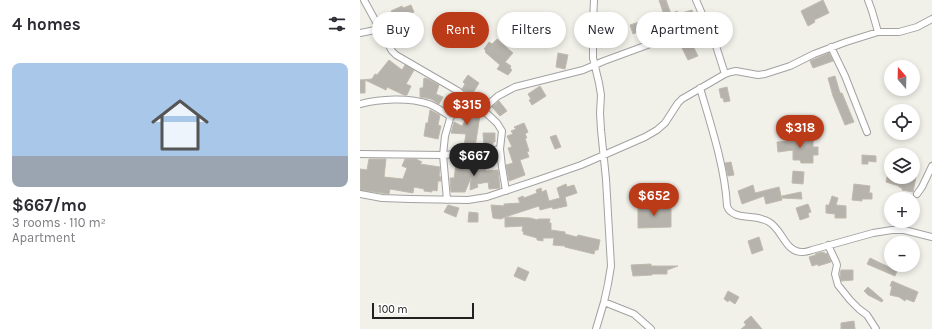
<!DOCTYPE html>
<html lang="en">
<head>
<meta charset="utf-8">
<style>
  :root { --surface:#fff; --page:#f2f2f3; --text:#2b2b33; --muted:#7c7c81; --accent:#bb3b18 }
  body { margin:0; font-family:Karla,sans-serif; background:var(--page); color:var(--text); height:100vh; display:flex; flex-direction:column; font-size:15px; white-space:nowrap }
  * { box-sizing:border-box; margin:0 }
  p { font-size:13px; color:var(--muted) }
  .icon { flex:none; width:22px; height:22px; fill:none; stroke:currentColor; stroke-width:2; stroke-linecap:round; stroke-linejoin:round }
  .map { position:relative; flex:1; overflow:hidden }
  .panel { display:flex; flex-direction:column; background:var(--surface); width:360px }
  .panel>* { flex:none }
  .guide { position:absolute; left:12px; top:12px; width:380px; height:36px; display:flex; gap:8px }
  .needle { width:26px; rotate:340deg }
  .controls { position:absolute; left:524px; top:60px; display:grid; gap:8px }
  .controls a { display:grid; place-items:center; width:36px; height:36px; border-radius:50%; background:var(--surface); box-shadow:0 2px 6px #0003; font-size:20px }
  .scale { position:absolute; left:12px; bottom:10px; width:102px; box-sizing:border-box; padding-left:4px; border:2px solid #212121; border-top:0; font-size:11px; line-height:14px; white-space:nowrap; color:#212121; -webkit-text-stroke:3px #fff; paint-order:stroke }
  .price { position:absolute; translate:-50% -34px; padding:0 9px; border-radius:14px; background:var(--accent); color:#fff; font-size:13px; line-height:26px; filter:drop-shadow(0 1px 2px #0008) }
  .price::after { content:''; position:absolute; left:50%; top:24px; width:12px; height:9px; margin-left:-6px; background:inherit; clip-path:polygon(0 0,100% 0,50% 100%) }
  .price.on { background:#222; color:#fff }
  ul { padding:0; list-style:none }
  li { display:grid; align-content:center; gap:8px; height:212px; padding:0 12px }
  li span { display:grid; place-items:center; height:124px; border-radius:8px; color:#555 }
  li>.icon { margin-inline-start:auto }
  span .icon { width:72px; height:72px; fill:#fffc; stroke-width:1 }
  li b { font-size:17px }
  h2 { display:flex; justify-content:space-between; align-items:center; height:48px; padding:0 12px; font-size:17px }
  .chip { padding:0 14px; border-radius:18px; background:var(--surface); box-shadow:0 2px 6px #0003; font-size:14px; line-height:36px }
  .chip.on { background:var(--accent); color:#fff }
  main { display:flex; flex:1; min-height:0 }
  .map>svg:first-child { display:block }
  .building { fill:#b6b2ac; stroke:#c1baad }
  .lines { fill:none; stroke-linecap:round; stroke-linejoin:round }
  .street-casing { stroke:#a2a2a2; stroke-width:8 }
  .street { stroke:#fff; stroke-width:6 }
</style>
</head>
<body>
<main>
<section class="panel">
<h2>4 homes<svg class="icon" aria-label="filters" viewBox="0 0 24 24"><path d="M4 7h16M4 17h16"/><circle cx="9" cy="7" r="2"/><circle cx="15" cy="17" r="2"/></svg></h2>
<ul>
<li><span style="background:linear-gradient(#a9c7e8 75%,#9aa5b1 0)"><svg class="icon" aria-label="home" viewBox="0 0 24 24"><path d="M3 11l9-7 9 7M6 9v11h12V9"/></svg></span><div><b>$667/mo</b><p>3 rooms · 110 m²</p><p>Apartment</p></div></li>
</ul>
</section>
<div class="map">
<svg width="572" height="329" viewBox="0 0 572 329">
  <rect width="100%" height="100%" fill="#f1f0e9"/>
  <path class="building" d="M299 0H306L311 14 317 11 319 14 332 10 336 20 327 23 326 21 315 26 313 20 298 27 293 17 303 12Z
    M463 0 469 13 454 20 455 22 448 26 441 11Z
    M51 5 54 12 40 16 52 37 37 45 30 31 38 26 31 11 42 6 43 8Z
    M167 13 173 17 174 16 182 22 175 31 165 24 167 21 164 18Z
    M282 21 286 31 281 33 280 31 273 34 270 25Z
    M137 39 153 53 145 62 151 66 150 68 152 70 148 75 137 69 140 65 125 52 126 51 124 49 129 42 132 44Z
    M334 40 337 47 334 48 338 56 328 60 321 46Z
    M198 53 208 55 205 69 196 67Z
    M469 53 473 61 453 68 450 61Z
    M29 60 42 70 45 65 54 70 46 84 51 86 47 95H44L27 87 26 90 5 80V93H0V80L12 79 15 74 17 75Z
    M108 75 119 83 113 93 115 94 113 97 102 89 105 84 103 82Z
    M475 76 480 93H482L494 122 485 125 473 96 468 78Z
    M64 78 68 79 79 85 76 94 83 97 79 104 71 99 60 97V88H63Z
    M180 86 186 96 172 105 169 100 171 99 168 94Z
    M367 87 370 101 364 102 363 98H361L359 89Z
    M139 101 147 111 140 116 132 107Z
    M99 104 108 106 106 112 120 115 115 147 104 146 106 134 91 133 94 122 102 126 105 121 96 115Z
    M70 110 80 115 78 125 81 126 78 139 64 136 66 123H68Z
    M164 123 168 132 165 134 167 138H165L169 151 167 152 169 157 160 160 165 175 149 181 146 165 153 163 148 148 152 147 147 136 153 134 151 131 156 129 154 127Z
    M123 133H135V142H133V145L124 147Z
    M196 135 201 147 195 149 190 137Z
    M432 135H443V139L453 138V147H458V155H453V163H441L440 160H433V150L418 152 417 142 432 141Z
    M502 155 516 156V162L508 161V164H502Z
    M9 159H26L24 177 43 179 47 168 42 166 45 159H56L62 162 60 164 80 167 79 176H80L81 181H78L77 191 72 190V192L64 191V189L54 187 53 193 30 189 29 194 0 190V169L7 170Z
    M124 160 126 171 138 170 140 188 129 189 128 182 117 184 118 187 110 190 111 178 105 192H91L90 178H94L96 165 113 168 112 162Z
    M371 162 374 175 368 176 365 163Z
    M433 171 444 172 443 184 432 183Z
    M527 177H556L553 192 542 190V188L539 187V186L526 182Z
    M206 184 207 187 214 185 217 193 205 197 207 206 193 209 192 207 180 210 179 206 145 217 170 218 178 220V219H190L189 223H191V230L205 232V234L217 237 218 235 240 240 238 250H235L234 254 205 247V246L193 245 194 238H183V241L177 240V238L163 234 164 232 162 231 163 226 145 227V217L141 219 133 218 131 205 144 206V204L160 203 158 198 163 196 164 198 177 193 176 190 181 188 182 192 186 190 189 201 200 198 197 188Z
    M494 184 510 186 509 193H512V199H502V201L492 200Z
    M393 185 395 193 419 187 422 200 406 204 404 196 382 204 378 191Z
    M441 192 442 199 422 198V196Z
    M472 196 478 198 476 205 486 206V218H475V214L466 213V205H469Z
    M448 204 451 212 448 213 449 217 440 220 436 208Z
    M88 205 99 208 96 217 84 212Z
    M311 206V227L278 228V207Z
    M109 212 118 213V222H108Z
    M399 237 403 250 392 254 388 241Z
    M462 252V253L464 252 465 254 467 253 471 262 458 266V264L452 266 449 257 456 255 455 254Z
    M510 258 537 271 535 276 507 264Z
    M291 264V266H318L307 270V274H292V275L273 276 271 265Z
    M158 267 169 272 165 281 154 276Z
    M481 270H493V280L481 281 480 274Z
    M532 281 558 292 554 302 546 299 545 301 539 297 530 295 532 286H530Z
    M508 287 523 300 522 302 508 295 504 291Z
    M368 291 379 297 375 304 369 300 368 302 364 299Z
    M391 316 402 329H381L386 325 384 322Z
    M494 321 495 329H481V323Z"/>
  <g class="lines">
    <defs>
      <path id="street" d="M4 0 32 51 36 55 98 91 110 101 123 110 137 123 142 131 140 149 142 167 146 191
        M234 0 233 21V58L239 83 241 95 240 113 241 130 246 179 251 266 248 284 244 302 236 329
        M336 0 356 46 365 74
        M508 0 512 11 518 32
        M0 33 20 29
        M471 47 485 76 507 132
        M340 88C351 125 365 168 367 206 371 218 388 216 398 218 402 219 406 220 409 222 423 230 425 253 443 252 446 252 449 251 452 250L513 233 532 230H544L572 237
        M0 104C20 99 48 97 69 104 76 107 84 112 91 117
        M123 110 130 103 138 96 155 87 223 70 244 61 293 43 345 22
        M0 154 83 155 112 153 140 149
        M0 194 22 198 50 199 108 200 127 197 181 179 221 165 285 137 297 130 305 123 318 103 322 99 365 74 371 72 376 71 398 75 405 74 430 66 454 54 486 42 518 32H539L557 27 572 19
        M557 194 562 187 572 166
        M87 200 83 155 85 136 98 91
        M468 245 476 262 477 265 475 274 478 285 490 300 499 309 507 315 516 329
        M244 302 274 314 291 329"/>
    </defs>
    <use href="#street" class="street-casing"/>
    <use href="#street" class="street"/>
  </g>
</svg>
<div class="controls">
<a><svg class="needle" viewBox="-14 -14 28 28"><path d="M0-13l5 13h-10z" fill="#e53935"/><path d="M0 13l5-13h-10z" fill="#7c7c81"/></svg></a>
<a><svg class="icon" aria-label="locate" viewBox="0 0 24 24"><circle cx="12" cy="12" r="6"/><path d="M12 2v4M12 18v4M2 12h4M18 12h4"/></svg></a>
<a><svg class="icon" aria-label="layers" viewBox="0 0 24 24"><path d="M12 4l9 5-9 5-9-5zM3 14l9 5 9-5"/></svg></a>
<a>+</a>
<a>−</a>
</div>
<div class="scale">100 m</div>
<b class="price" style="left:107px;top:126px">$315</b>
<b class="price" style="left:440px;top:149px">$318</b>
<b class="price on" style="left:114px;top:177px">$667</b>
<b class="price" style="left:294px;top:217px">$652</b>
<div class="guide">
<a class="chip">Buy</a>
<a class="chip on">Rent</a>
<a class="chip">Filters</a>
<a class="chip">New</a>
<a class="chip">Apartment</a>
</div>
</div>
</main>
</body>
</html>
